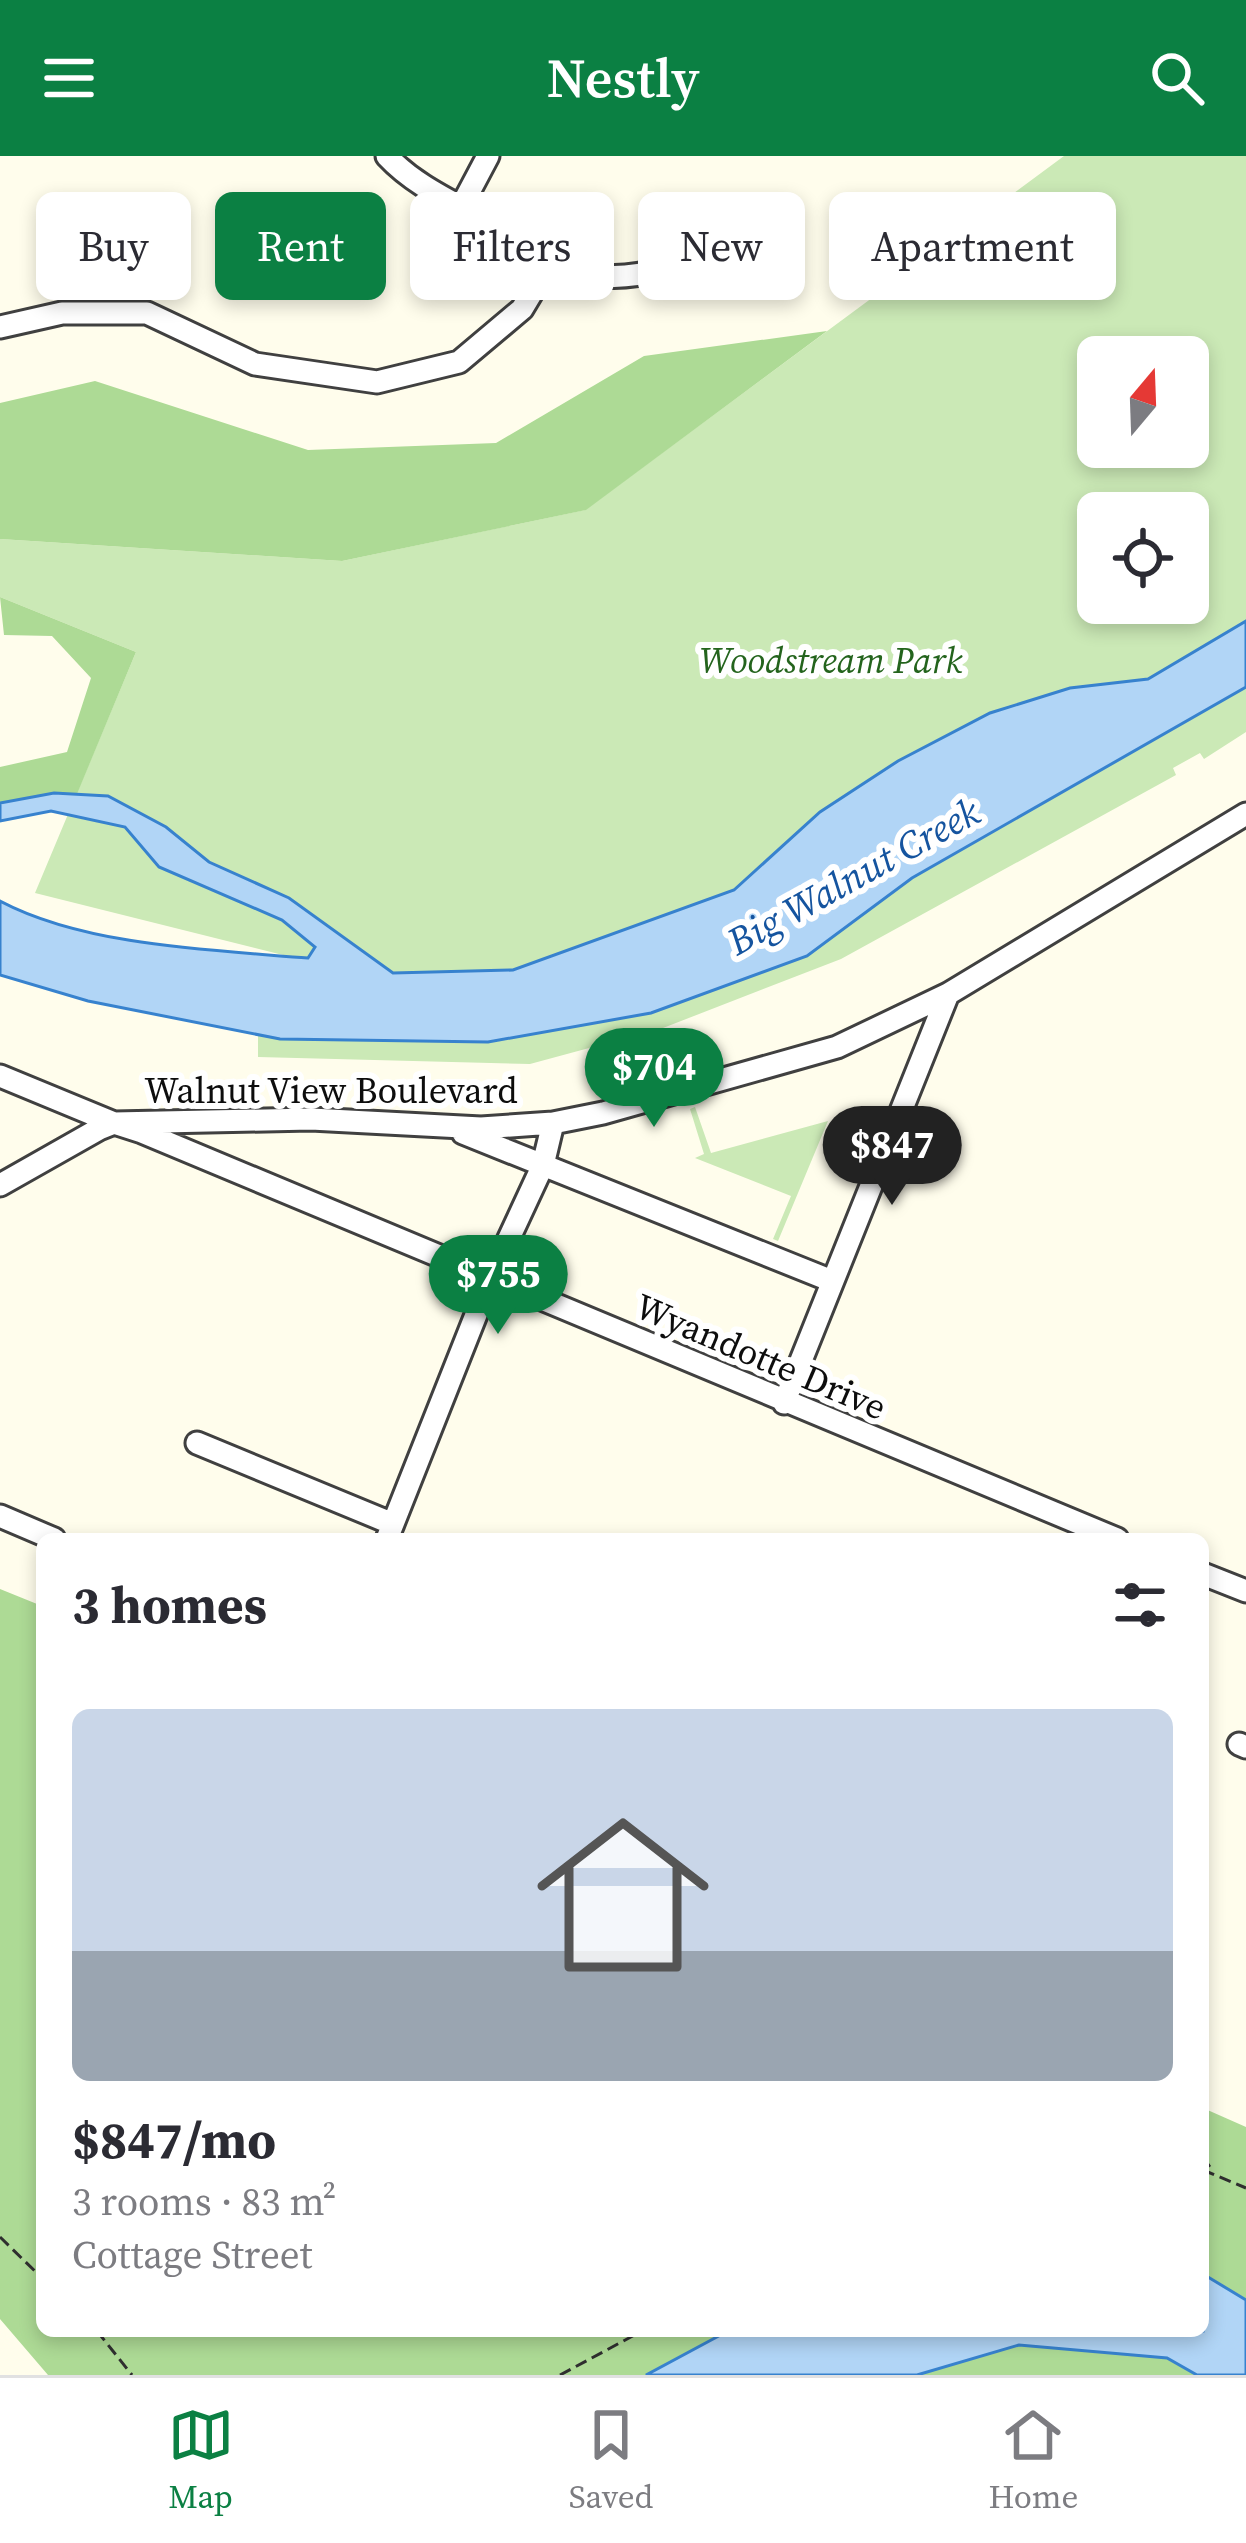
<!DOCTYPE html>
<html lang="en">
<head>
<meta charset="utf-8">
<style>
  :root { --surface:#fff; --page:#f7f7f7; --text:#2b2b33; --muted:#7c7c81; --line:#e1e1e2; --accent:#0b8043 }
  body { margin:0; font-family:"Source Serif 4",serif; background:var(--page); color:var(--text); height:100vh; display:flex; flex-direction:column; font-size:45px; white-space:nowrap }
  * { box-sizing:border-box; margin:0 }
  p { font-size:39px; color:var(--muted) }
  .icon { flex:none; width:66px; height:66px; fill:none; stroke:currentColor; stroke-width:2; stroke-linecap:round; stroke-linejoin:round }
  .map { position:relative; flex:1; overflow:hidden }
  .details { position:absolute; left:36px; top:1377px; width:1173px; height:804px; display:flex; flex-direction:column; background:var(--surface); border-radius:18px; box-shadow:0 6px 18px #0003 }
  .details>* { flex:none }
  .banner { position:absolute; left:36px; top:36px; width:1176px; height:108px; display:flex; gap:24px }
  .needle { width:78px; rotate:19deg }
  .tools { position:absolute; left:1077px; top:180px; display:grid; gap:24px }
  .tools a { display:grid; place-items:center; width:132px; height:132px; border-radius:18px; background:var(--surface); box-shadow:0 6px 18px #0003; font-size:60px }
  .price { position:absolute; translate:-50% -102px; padding:0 27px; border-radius:42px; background:var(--accent); color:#fff; font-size:39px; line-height:78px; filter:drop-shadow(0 3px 6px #0008) }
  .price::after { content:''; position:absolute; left:50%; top:72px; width:36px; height:27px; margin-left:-18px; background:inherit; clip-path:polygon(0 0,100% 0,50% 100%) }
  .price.current { background:#222; color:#fff }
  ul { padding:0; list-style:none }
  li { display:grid; align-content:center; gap:24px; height:636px; padding:0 36px }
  li span { display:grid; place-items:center; height:372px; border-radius:18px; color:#555 }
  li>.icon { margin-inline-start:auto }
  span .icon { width:216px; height:216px; fill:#fffc; stroke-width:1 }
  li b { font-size:51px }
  h2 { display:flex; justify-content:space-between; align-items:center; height:144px; padding:0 36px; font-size:51px }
  .pill { padding:0 42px; border-radius:18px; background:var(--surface); box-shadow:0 6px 18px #0003; font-size:42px; line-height:108px }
  .pill.current { background:var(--accent); color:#fff }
  header { display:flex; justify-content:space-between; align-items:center; height:156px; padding:0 36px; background:var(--accent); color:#fff; font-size:54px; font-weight:600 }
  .tab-bar { display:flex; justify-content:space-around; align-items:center; height:168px; border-top:3px solid var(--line); background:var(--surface); font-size:33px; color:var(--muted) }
  .tab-bar a { display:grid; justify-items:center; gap:6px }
  .tab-bar .current { color:var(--accent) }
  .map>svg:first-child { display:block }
  .green { fill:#cbe9b6; fill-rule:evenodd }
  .forest { fill:#adda95 }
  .water { fill:#b1d5f6; stroke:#3782ce; stroke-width:3 }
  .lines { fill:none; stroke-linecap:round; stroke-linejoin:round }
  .minor-casing { stroke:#404040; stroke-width:27 }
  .path { stroke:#2f2f2f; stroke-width:3; stroke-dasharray:12 6; stroke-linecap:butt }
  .minor { stroke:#fff; stroke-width:21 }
  .labels { text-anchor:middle; stroke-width:12; stroke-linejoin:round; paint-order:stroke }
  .park-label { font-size:36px; font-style:italic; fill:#24641d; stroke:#fff }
  .street-label { font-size:36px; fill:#0d0d0d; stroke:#fff }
  .water-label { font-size:39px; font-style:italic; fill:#15549f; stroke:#fff }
</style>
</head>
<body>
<header><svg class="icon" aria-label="menu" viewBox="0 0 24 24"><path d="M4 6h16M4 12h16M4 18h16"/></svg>Nestly<svg class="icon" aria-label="search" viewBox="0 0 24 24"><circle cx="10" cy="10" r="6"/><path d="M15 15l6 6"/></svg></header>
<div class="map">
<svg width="1246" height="2219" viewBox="0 0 1246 2219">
  <rect width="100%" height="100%" fill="#fffdec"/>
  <path class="green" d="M1064 0H1246V576L1204 603 1200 597 1173 612 1176 619 841 803 663 872 530 908 258 901V817L303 804 35 737 136 496 0 441V383L342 405 585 354ZM1098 201H1188V291H1098ZM1098 357H1188V447H1098Z
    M695 951 711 997 828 965 778 1085 773 1083 791 1040 695 1002 704 998 690 953Z"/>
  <path class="forest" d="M827 175 586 354 342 405 0 383V247L95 225 308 294 496 287 644 200Z
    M0 441 136 496 77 638 54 637 0 647V611L67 596 91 522 52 480 4 479Z
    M0 1433 42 1450V2175H728L646 2219H48L0 2163Z
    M1203 1952 1246 1971V2143L1203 2118Z
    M1018 2189 1167 2202 1197 2219H917Z"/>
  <path class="water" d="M1246 465V531L912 722 807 800 651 857 488 886 280 883 88 845 0 819V745C85 790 211 794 308 802L315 791 282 764 159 711 125 671 51 655 0 665V647L54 637 108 640 166 671 209 706 289 742 393 817 513 814 734 734 820 656 898 605 990 557 1070 532 1148 523Z
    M1203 2118 1246 2144V2219H1197L1167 2202 1019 2189 917 2219H646L728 2175H1203Z"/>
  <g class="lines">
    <defs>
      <path id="minor" d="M387 0C415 30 453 46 488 66 517 82 547 105 578 115 644 136 712 92 771 65
        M461 51 488 0
        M0 171 62 157H147L255 208 377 226 459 206 522 153 552 103
        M0 920 114 967 311 963 481 972 553 967 603 957 837 891 948 838 1246 658
        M463 977 832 1125
        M0 1029 99 973 114 967 142 976 1117 1383
        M784 1247 948 838
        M197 1287 393 1368
        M0 1360 54 1383
        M387 1383 491 1121 543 1009 553 967
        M1203 1418 1246 1435
        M1239 1588 1246 1591"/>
    </defs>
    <use href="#minor" class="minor-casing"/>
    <path class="path" d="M1203 2001 1212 2014
      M1203 2014 1246 2032
      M0 2081 42 2122
      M97 2175 132 2219
      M560 2219 642 2175"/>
    <use href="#minor" class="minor"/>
  </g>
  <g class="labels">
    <g class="park-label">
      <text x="831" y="517">Woodstream Park</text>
    </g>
    <g class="street-label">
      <text x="331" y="947">Walnut View Boulevard</text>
      <text transform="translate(761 1200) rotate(23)" y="13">Wyandotte Drive</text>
    </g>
    <g class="water-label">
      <text transform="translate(853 720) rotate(-29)" y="14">Big Walnut Creek</text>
    </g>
  </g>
</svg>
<div class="tools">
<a><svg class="needle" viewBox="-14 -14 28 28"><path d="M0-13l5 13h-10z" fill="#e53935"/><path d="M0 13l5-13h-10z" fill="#7c7c81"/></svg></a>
<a><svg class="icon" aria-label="locate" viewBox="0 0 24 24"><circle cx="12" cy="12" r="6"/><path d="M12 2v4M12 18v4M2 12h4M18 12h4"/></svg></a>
</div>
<b class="price" style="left:654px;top:974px">$704</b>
<b class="price current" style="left:892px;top:1052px">$847</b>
<b class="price" style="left:498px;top:1181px">$755</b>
<div class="banner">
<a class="pill">Buy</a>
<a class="pill current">Rent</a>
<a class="pill">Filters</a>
<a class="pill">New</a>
<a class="pill">Apartment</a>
</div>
<section class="details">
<h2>3 homes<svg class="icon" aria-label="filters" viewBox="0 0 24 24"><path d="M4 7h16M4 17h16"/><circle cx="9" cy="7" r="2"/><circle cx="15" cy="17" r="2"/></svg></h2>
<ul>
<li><span style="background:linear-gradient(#c9d6e8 65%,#9aa5b1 0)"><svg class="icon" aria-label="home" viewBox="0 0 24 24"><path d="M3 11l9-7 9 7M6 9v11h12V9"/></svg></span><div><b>$847/mo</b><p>3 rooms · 83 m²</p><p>Cottage Street</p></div></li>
</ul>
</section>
</div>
<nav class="tab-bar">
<a class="current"><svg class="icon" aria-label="map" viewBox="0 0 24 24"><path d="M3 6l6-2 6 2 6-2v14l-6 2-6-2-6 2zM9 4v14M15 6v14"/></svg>Map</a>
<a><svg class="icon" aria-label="saved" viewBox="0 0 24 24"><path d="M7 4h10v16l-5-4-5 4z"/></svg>Saved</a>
<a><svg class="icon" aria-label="home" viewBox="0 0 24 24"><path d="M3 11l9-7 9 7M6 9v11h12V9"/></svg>Home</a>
</nav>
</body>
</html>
